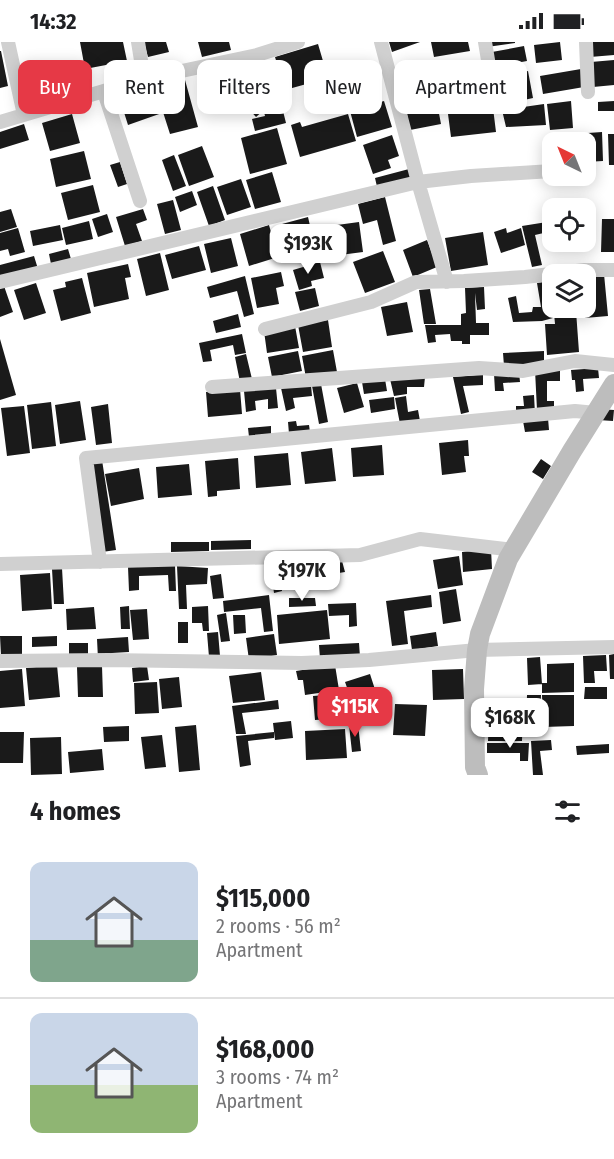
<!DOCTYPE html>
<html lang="en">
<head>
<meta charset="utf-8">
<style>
  :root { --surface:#fff; --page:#f6f6f6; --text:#202124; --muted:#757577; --line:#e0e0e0; --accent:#e63946 }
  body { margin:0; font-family:"Fira Sans Condensed",sans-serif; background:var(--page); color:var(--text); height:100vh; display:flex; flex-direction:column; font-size:22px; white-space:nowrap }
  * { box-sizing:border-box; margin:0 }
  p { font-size:20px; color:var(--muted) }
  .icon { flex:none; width:33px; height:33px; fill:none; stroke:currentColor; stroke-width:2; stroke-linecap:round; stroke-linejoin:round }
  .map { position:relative; height:733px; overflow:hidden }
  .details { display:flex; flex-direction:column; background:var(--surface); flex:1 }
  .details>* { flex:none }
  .guide { position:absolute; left:18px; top:18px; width:579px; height:54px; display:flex; gap:12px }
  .needle { width:39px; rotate:317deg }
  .buttons { position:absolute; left:542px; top:90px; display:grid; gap:12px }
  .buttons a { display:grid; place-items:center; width:54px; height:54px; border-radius:12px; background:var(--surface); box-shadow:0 3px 15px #0003; font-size:30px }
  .price { position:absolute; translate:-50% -51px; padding:0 14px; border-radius:12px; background:#fff; color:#222; font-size:20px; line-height:39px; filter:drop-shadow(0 2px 3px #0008) }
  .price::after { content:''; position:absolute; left:50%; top:36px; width:18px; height:14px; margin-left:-9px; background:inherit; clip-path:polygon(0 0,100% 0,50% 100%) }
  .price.on { background:var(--accent); color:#fff }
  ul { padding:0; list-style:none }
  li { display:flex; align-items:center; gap:18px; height:150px; padding:0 30px }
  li+li { border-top:2px solid var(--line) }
  li span { display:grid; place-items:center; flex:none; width:168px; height:120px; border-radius:12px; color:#555 }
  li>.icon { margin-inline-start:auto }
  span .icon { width:72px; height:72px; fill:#fffc; stroke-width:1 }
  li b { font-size:26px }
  h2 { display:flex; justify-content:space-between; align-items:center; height:72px; padding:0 30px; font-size:26px }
  .tag { padding:0 21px; border-radius:12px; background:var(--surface); box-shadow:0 3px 15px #0003; font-size:21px; line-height:54px }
  .tag.on { background:var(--accent); color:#fff }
  .status { display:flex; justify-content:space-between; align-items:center; height:42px; padding:0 30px; background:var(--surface); direction:ltr }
  .status svg { height:16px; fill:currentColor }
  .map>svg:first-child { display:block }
  .building { fill:#1a1a1a }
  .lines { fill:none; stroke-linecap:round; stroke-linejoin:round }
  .street { stroke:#d0d0d0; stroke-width:14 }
  .secondary { stroke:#bdbdbd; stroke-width:20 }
</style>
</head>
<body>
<div class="status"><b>14:32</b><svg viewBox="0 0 49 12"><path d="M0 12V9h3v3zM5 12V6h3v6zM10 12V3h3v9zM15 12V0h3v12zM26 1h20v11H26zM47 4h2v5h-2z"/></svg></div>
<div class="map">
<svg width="614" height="733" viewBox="0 0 614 733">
  <rect width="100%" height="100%" fill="#fff"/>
  <path class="building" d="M80 0H123L127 19 85 27Z
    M144 0H166L169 10 148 15Z
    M198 0H229L231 8 202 15Z
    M389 0H420L392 10Z
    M431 0H468L470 9 434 15Z
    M487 0H515V1L487 5Z
    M560 0 562 18 536 21 534 3Z
    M589 0H614V13L590 15Z
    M318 2 328 36 285 48 275 15Z
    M524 4 527 19 495 25 492 10Z
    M0 9H1L8 44 0 46Z
    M614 18V43L593 45 591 20Z
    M253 22 281 53 256 75 228 44Z
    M473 22 479 57 445 63 439 28Z
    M72 23 79 50 55 56 48 30Z
    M581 27 584 45 543 52 540 34Z
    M44 29 51 53 29 59 22 35Z
    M528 29 533 56 501 63 495 37Z
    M185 38 198 85 170 92 155 45Z
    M154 45 162 71 128 83 122 64 146 56 144 49Z
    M434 45 441 82 410 88 403 51Z
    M384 59 392 85 357 95 350 69Z
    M571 59 573 86 550 88 547 62Z
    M614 59V69H598V60Z
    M544 62 546 83 506 85 502 68Z
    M282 65 286 81 255 89 252 77 265 74 264 70Z
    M493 66 496 90 451 95 448 72Z
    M72 72 80 101 50 109 42 81Z
    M348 72 356 99 300 115 291 83 300 80 302 85Z
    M24 82 29 98 0 107V90Z
    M277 86 287 122 250 132 241 96Z
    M602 90 603 119 585 120V100H574V92Z
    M608 92H614V123H609Z
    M392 93 399 114 388 118 391 126 373 132 363 103Z
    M202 104 214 135 189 144 178 113Z
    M84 109 91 137 56 145 50 117Z
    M174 113 186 144 173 149 162 118Z
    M120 120 127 142 118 145 110 123Z
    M409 127 413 140 378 149 375 136Z
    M272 130 281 160 255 167 246 138Z
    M241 137 251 165 227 173 217 145Z
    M93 143 100 170 68 178 61 151Z
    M213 144 225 178 209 184 197 150Z
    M192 149 197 163 180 170 175 155Z
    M385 155 396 199 383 203 377 178 363 182 358 162Z
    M173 158 181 188 165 192 157 162Z
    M11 167 17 185 0 190V170Z
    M143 167 147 178 136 182 142 199 125 204 116 175Z
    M107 172 113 190 98 195 92 177Z
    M308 175 316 210 290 216 282 182Z
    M602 177H614V210H601Z
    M89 179 93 197 66 203 62 186Z
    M359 180 363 210 340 213 337 183Z
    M547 180 548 190 535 193 542 223 532 225 522 184Z
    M60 183 63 198 33 204 30 189Z
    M269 183 278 215 249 224 240 192Z
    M18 186 25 210 10 214 8 207 0 209V191Z
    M506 186 507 191 521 186 525 203 501 211 494 190Z
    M483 190 488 223 451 229 445 196Z
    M231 196 238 224 211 231 204 202Z
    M427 198 437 225 413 235 403 208Z
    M199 204 206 228 172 237 165 213Z
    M68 207 71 217 51 222 49 212Z
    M383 209 395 240 365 251 353 220Z
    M160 211 169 248 146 254 137 217Z
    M34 214 38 227 0 237V223Z
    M320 220 324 236 311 239 312 244 299 248 293 228Z
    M128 222 131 235 125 236 129 257 94 265 87 231Z
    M281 230 284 244 276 246 279 262 257 266 251 236Z
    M604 232 608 274 585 276 584 266H585V234Z
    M245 234 254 272 244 275 237 249 210 256 207 245Z
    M82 236 91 271 61 279 53 248 66 245 65 240Z
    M552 239V248H548L553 276 542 279 513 280 508 256 516 254 519 271 532 270 533 265H541L537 241Z
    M36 241 46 271 24 278 14 248Z
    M4 244 13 270 0 275V246Z
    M484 245 485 267 477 268 475 251 476 281H489V293H470V302H462V299H451L450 292 435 293 436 300 428 301 425 283H461V272L466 271 465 246Z
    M315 246 319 264 300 269 295 250Z
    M430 247 436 282H424L419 248Z
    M407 260 413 290 387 294 381 265Z
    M576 269 579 310 547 313 545 282H555L554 271Z
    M238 272 241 285 216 291 213 279Z
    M328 278 332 305 303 310 298 283Z
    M295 284 299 306 267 311 264 289Z
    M242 292 246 311 235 313 233 303 210 308 212 319 203 320 199 301Z
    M0 297 16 353 0 358Z
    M333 308 337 330 306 336 302 314Z
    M298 309 302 329 272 335 268 315Z
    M544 309V322L504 324 503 311Z
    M246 312 252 337 240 340 235 315Z
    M598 326 599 336 583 337 584 349 576 350 575 338H572L571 328Z
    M535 328H560V339H547V359H554V367L537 368Z
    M519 330 520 340 503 341 504 349H495L494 332Z
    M483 333V343L463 344 469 370 461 372 453 335Z
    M425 335 424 345H407V352L394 354 390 337Z
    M385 337 387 349 364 352 362 340Z
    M357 341 364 365 344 371 337 346Z
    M321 342 328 380 319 382 312 344Z
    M311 343 312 354 293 356 295 366 286 369 281 346Z
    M276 346 278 366 268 367V357L255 359 256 368 246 370 244 349Z
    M240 347 242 372 208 375 206 350Z
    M534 353 535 372 516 373V364H524L523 354Z
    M406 354 408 370 418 368 420 379 400 382 395 356Z
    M394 355 395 367 371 371 369 358Z
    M80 359 86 398 60 402 55 363Z
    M51 360 56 404 32 407 27 363Z
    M108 362 112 401 96 403 91 365Z
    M24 364 30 411 7 414 1 366Z
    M599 367 614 368 613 379 598 378Z
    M548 376 549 388 525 390 523 379Z
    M296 379 297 384 309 383 310 390 289 392 288 380Z
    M271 384V394L249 395 248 386Z
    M468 398 469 414H464L466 430 442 433 439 401Z
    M382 403 384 433 353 435 351 406Z
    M332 406 336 439 305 442 301 410Z
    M288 411 291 443 256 446 254 414Z
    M238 416 240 447 217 449V454L208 455 205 419Z
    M541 417 551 424 543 437 532 430Z
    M102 418 116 508 102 510 91 419Z
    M189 422 192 453 158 456 156 425Z
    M139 426 144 457 111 464 105 432Z
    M251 498V507L211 508V499Z
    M171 500H209V509L171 510Z
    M491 507 492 527 463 530 462 510Z
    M459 514 463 543 438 547 433 518Z
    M342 519 345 530 320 534 322 544 312 545 308 521Z
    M308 521V530L281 532 282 549 274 551 270 522Z
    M175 523 176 549H169L168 533 139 534V548L129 549 128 525Z
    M177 524 208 526 207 542 186 543 187 567H179Z
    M62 526 64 562H54L52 527Z
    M50 531 52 567 22 569 20 533Z
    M221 532 224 556 213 557 210 534Z
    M456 547 461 579 443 582 439 550Z
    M269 553 273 589 264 590 261 566 224 570 223 559Z
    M431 553 432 565 404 569 408 602 392 604 386 559Z
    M289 556H315L316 564 289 565Z
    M356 561 357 584 349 585V573L329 574 328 562Z
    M129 564 130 587H121L120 565Z
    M208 564 209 589H203L202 581H192V565Z
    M94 565 96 587 67 588 66 567Z
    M147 567 149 597 133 598 130 568Z
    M327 568 330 597 279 602 277 573Z
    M226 571 230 599 221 600 217 573Z
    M233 573H245L246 591 234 592Z
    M178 580H188V601H178Z
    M218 590 220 614 209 615 207 591Z
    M436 590 438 604 412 608 410 594Z
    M274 592 277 613 249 618 246 596Z
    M0 594H22V613L1 614Z
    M57 594V604L32 605V595Z
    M128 595 129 610 112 611 98 617 97 597Z
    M69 601H88V614H69Z
    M359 601 360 615 320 617 319 603Z
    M614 612V637H610L609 613Z
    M606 613 607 629H594L595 641H584L583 614Z
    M540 615 542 642 528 643 527 616Z
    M574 621V650L542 651V641H547V622Z
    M57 623 60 655 29 658 26 626Z
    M335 623 339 648 305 653 303 638H298L296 629Z
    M102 624 103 655H78L77 625Z
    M147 624 149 638 133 640 132 626Z
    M22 627 25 664 0 666V629Z
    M463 627 464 657 433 658 432 628Z
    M261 630 265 658 233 661 229 634Z
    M370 632 381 666 370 670 367 661 354 665 345 640Z
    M179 635 182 665 162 667 159 637Z
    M157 640 159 671 135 672 134 641Z
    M585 645H607V657H584Z
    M342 652 344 676 315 678 313 654Z
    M527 653H541L540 686H526Z
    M542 653H574V684L543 685Z
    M278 658 279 667 242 671 246 692H236L232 664Z
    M395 662 427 663 425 694 393 693Z
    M494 663 523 664 522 699H488L489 675H494Z
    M291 679 293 696 275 698 273 681Z
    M358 682 361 709 352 710 349 683Z
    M196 683 200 728 179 730 175 685Z
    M129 684V699L104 700 103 685Z
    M345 687 347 716 306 718 305 689Z
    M0 690H24L23 721H0Z
    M274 690V696L248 699 251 723 240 725 236 694Z
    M162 693 166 725 145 727 141 695Z
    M61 695 62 732 31 733 30 696Z
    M551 698 552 708 540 709 543 733H533L531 699Z
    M487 701H529L528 719H520V711H487Z
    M609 702V711L577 713 576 704Z
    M102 707 104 728 70 731 68 710Z"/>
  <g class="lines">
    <path class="street" d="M8 0 24 73
      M138 0 144 37
      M381 0 418 140 447 240
      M485 0 495 60
      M586 0 588 50
      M104 50 140 159
      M0 80 144 37 257 13 298 0
      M0 240 418 140 471 134 552 129
      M265 287 371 260 416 240 464 239 525 235 585 228H614
      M212 345 479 326 523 329 575 319 614 323
      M100 520 86 416 575 369 596 371
      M0 522 360 513 420 497 514 508
      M0 619 108 618 302 621 369 618 477 608 614 605"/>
    <path class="secondary" d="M478 733 475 725 474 647 477 608 480 592 508 517 572 409 614 342"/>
  </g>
</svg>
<div class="buttons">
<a><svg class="needle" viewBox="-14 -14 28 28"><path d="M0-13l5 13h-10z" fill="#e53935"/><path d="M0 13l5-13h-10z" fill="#757577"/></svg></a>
<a><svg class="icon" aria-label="locate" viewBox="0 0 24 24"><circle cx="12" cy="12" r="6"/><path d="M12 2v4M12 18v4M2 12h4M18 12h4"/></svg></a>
<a><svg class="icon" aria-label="layers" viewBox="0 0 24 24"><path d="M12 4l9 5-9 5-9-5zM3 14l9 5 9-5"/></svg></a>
</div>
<b class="price" style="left:308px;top:233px">$193K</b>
<b class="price" style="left:302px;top:560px">$197K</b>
<b class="price on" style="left:355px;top:696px">$115K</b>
<b class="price" style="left:510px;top:707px">$168K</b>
<div class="guide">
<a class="tag on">Buy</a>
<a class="tag">Rent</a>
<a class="tag">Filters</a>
<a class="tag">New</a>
<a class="tag">Apartment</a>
</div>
</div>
<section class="details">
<h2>4 homes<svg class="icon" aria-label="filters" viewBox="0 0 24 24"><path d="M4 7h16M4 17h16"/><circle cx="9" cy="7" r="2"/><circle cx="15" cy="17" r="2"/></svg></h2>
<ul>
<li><span style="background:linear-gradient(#c9d6e8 65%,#7fa58c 0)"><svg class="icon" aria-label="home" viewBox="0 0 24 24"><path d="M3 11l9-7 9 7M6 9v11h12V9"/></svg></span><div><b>$115,000</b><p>2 rooms · 56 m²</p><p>Apartment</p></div></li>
<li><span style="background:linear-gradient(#c9d6e8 60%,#8fb573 0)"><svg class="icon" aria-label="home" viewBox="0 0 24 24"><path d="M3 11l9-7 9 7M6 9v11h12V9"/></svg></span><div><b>$168,000</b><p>3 rooms · 74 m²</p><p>Apartment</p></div></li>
</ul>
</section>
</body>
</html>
